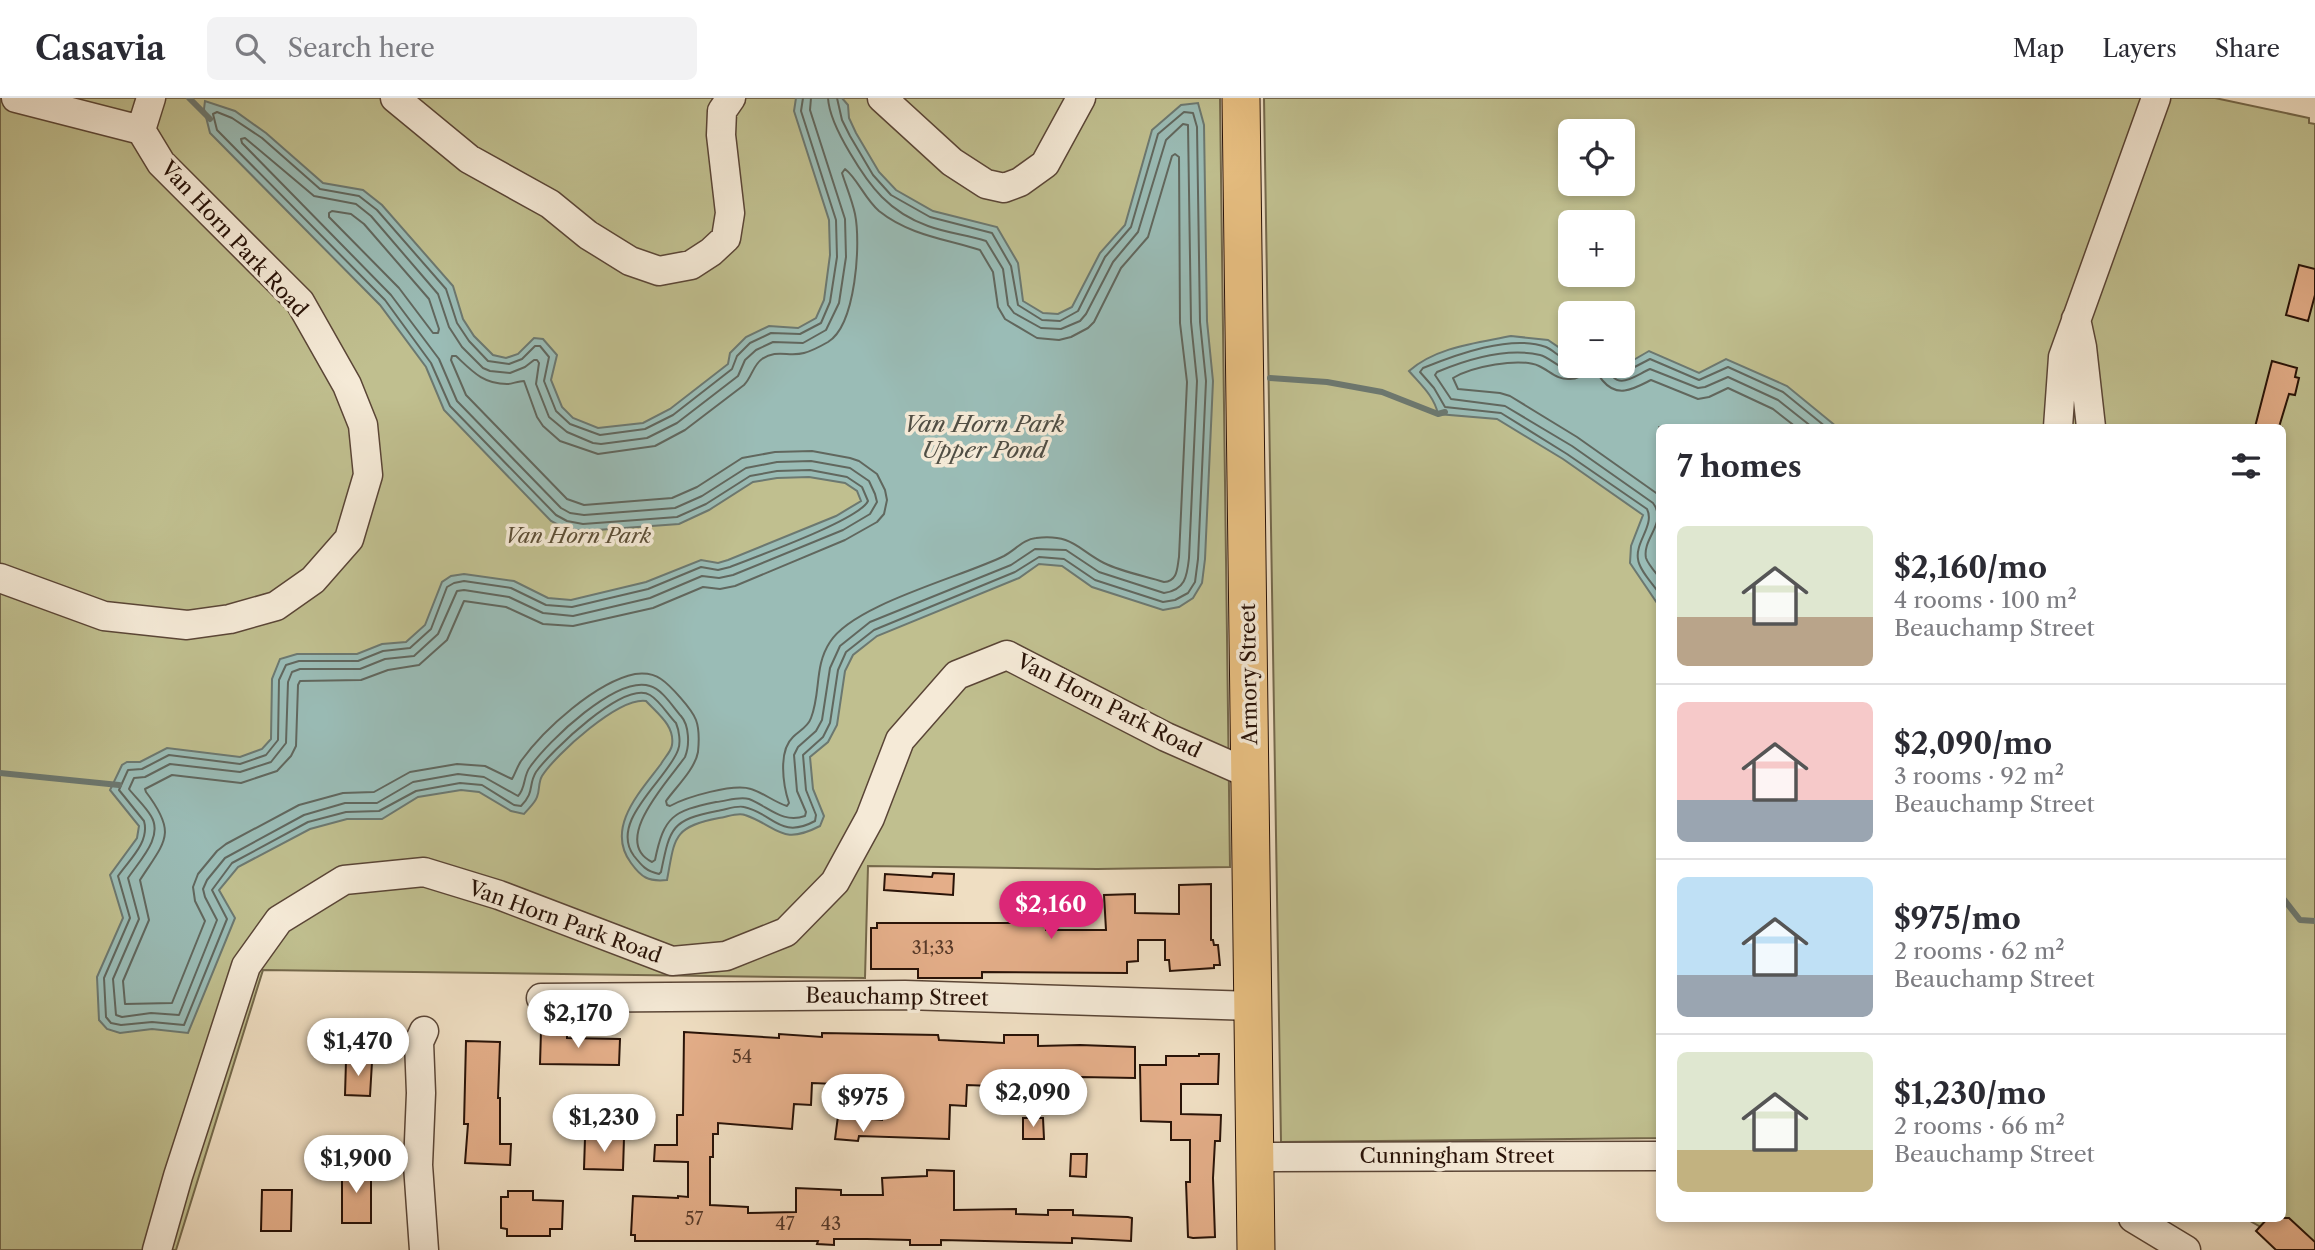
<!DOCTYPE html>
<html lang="en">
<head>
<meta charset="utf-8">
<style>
  :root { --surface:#fff; --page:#f2f2f3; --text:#2b2b33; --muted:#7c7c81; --line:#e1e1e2; --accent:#db2777 }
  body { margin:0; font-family:"Libre Caslon Text",serif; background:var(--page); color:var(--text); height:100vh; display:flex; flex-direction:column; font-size:26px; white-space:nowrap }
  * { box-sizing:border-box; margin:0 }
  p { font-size:23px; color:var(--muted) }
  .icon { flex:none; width:38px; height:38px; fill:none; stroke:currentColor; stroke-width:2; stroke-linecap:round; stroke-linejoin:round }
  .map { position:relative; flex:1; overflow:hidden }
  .details { position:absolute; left:1656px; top:326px; width:630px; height:798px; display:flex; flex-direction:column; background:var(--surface); border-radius:10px; box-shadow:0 4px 10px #0003 }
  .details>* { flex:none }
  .tools { position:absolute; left:1558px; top:21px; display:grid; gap:14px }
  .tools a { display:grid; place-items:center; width:77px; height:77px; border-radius:10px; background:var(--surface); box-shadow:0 4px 10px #0003; font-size:35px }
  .price { position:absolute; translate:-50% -60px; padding:0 16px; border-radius:24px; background:#fff; color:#222; font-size:23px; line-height:46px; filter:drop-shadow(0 2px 4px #0008) }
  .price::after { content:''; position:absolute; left:50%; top:42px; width:21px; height:16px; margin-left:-10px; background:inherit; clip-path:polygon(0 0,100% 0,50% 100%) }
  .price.current { background:var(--accent); color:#fff }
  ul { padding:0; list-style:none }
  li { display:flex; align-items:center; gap:21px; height:175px; padding:0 21px }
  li+li { border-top:2px solid var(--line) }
  li span { display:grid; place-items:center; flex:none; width:196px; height:140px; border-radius:10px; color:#555 }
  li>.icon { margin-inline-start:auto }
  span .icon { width:84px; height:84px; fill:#fffc; stroke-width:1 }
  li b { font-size:30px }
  h2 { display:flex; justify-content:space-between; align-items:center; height:84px; padding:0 21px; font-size:30px }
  header { display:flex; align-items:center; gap:42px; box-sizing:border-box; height:98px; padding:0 35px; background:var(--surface); border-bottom:2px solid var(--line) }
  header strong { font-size:33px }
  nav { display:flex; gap:38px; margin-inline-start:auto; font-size:24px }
  .search { width:490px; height:63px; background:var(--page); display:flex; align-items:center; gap:18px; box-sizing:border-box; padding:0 24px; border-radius:10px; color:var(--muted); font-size:26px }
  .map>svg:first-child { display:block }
  .green { fill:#c0bf8f; stroke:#74684b; stroke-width:2; fill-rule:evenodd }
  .water { fill:#9abcb6; stroke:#6c7870; stroke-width:2 }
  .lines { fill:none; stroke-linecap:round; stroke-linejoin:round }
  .shore { stroke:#61675e; stroke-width:2 }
  .stream { stroke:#6c7870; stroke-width:6 }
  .building { fill:#e4ae89; stroke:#281207; stroke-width:2 }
  .minor-casing { stroke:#5a4536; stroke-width:31 }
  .major-casing { stroke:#281207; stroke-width:39 }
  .minor { stroke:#f5ead7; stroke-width:28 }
  .major { stroke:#e8bf81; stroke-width:37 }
  .labels { text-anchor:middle; stroke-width:7; stroke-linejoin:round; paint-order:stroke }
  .number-label { font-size:18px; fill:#573928 }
  .street-label { font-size:21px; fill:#281207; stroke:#f5ead7 }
  .park-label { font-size:21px; font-style:italic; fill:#5d4f37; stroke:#f5ead7 }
  .water-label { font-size:23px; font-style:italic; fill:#504e44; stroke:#f5ead7 }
</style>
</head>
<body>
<header>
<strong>Casavia</strong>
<div class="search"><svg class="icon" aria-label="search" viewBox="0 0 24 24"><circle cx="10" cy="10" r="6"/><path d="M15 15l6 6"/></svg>Search here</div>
<nav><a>Map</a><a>Layers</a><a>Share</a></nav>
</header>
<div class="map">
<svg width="2315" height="1152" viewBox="0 0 2315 1152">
  <rect width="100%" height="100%" fill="#efdec2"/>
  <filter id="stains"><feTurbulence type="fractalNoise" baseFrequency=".00286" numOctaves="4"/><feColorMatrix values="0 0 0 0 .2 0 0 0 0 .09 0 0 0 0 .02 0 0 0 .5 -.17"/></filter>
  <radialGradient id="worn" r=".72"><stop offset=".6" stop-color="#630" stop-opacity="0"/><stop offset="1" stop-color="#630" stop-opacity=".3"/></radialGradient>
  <path class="green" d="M0 0H1220L1230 769 1097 771 868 768 865 880 263 872 176 1152H0Z
    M1264 0H2215L2309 20V25L2315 26V1152H2301L2245 1120H2282V329H1659V1040L1281 1044ZM1570 33H1622V86H1570ZM1570 124H1622V177H1570ZM1570 215H1622V268H1570Z"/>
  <path class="water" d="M796 0H842L848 7 849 20 856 35 879 74 896 92 933 113 997 129 1018 165 1023 203 1043 215 1058 216 1072 209 1100 155 1125 127 1152 32 1181 7 1198 5 1204 27 1207 223 1213 283 1205 461 1202 485 1193 500 1179 509 1163 512 1092 489 1062 468 1039 466 1019 480 877 538 853 557 845 573 837 627 828 644 810 659 813 691 824 718 820 728C781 748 779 729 745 717 738 714 727 719 719 720 672 729 675 740 667 782 648 784 641 779 631 765 605 730 640 694 661 666 664 660 671 654 672 647 675 628 658 616 646 603 619 599 556 656 542 678 538 685 540 692 537 699 535 705 528 711 524 716L511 713 479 694 461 692 418 699 382 721H347L310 731 238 769 219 792 235 820 188 935 152 931 120 935 107 931 99 922 97 879 123 820 110 777 137 740 139 728 110 692 122 667 127 664H140L167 650 240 659 262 651 271 641 272 581 280 561 297 556H357L382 546 406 544 425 527 442 484 451 478 464 476 514 483 548 500 571 502 646 484 701 462 718 465 728 462 836 418 861 403 857 393 845 385 809 379 777 380 753 384 709 412 679 426 583 433 564 430 551 423 444 312 426 269 380 207 210 35 204 11 205 3 235 13 266 35 323 85 363 92 382 107 453 188 463 221 474 238 493 257 506 260 518 256 534 240 543 241 557 257 551 282 562 309 573 320 598 330 643 325 670 311 728 266 730 255 746 239 769 228 798 230 816 220 824 202 830 157 829 122 794 13Z
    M1511 238 1548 242 1570 257V268H1610L1618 271 1649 253 1699 275 1726 261 1787 288 1837 329H1659V508L1630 465 1631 448 1643 417 1563 361 1497 321 1438 316C1434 298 1421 287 1409 273 1436 249 1477 245 1511 238Z"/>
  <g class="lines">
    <path class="shore" d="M803 0 801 13 836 122 837 159 830 204 821 225 800 236 771 235 750 245 737 258 732 271 673 317 645 331 600 337 570 326 556 313 544 283 549 259 540 248H535L522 261 509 266 488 263 469 243 457 225 446 191 377 112 359 98 320 91 262 40 232 20 217 14 213 16 217 32 385 202 431 265 450 308 556 417 567 423 583 426 677 419 706 406 750 378 777 373 810 372 847 379 862 389 868 403C859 422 755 459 730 469L718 472 701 469 648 491 572 509 546 507 511 490 464 483 454 485 447 489 431 531 410 550 383 553 358 563H299L286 567 279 582 278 642 266 657 240 666 169 657 142 671 128 672 119 692 144 723C150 744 129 762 118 778L130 820 104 880 106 919 111 925 121 927 152 924 184 927 227 821 212 792 232 765 308 724 346 714 379 713 416 693 460 685 482 687 514 707 521 708C535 694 528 687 536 674 550 654 624 582 650 597 660 603 668 617 676 625 679 632 681 645 678 652 668 681 608 723 634 758 642 768 646 773 659 776L661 774C670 730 671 722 717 713 725 712 737 707 744 709 773 715 780 742 815 723L816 717 806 692 803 657 823 639 830 625 838 572 846 554 874 532 1015 474 1039 459 1064 461 1095 482 1163 504 1175 502 1188 495 1195 484 1198 461 1206 283 1200 224 1197 29 1193 15 1184 14 1158 36 1131 129 1105 159 1078 213 1060 223 1042 222 1018 207 1011 168 992 135 930 119 891 97 873 77 850 38 842 22 837 0
      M811 0 810 12 845 121 846 159 839 205 826 232 803 245 773 244 756 252 745 262 738 278 677 325 647 340 601 346 593 345 567 334 549 319 536 286 539 265 537 262H534L525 269 510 275 490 273 483 270 462 249 449 229 438 196 371 118 356 106 314 98 245 40 241 41 242 45 391 197 439 261 457 303 561 410 570 415 584 417 675 410 702 398 746 370 777 364 811 363 850 370 869 383 875 396 877 404 870 416 843 432 733 477 719 480 702 478 650 500 573 518 543 515 509 499 464 492 457 493 438 536 414 558 385 561 360 571H300L292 574 288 584 286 645 271 664 240 674 170 666 145 679 134 680 129 691C136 700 145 708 151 718 164 739 139 763 128 780L139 821 113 881 116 917 122 919 151 915 179 917 217 822 205 799 203 791 207 782 225 760 304 717 345 705H377L413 684 458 676 484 679 518 698C526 690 523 678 530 669 548 643 617 577 650 588 662 591 673 609 681 618 689 627 690 647 685 659 669 682 610 743 652 764L655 762C664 718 673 713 716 704 727 703 739 698 749 701 769 709 783 726 805 718L806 714 797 693 794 657 798 649 816 633 822 622 830 570 840 548 870 524 1011 467 1035 451 1066 452 1099 474 1164 495C1185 492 1187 479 1189 460L1197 283 1191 224 1188 27 1183 26 1166 42 1138 134 1113 164 1086 216 1080 223 1061 231 1041 230 1014 215 1008 207 1003 171 986 143C967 137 947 135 928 128 889 114 870 89 850 55 841 40 829 18 828 0
      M1175 56 1179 59 1180 225 1187 284 1179 459C1177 470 1178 483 1164 484 1145 478 1122 474 1104 465 1077 451 1073 436 1036 440 1024 441 1015 452 1004 458 962 479 854 506 830 544 814 568 821 595 811 620 808 629 799 633 793 639 778 653 783 687 789 705L787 708C774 704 764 695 751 691 734 685 686 699 670 708L667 707 666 703C676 689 695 671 698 654 699 644 699 630 696 622 692 611 670 587 661 581 654 576 643 575 635 576 596 584 544 631 521 663 517 669 515 676 512 681L485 668 457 666 410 674 374 694 343 695 299 707 226 746 217 753 198 776 193 789 195 803 205 823 172 905 125 906 123 883 149 822 140 782C165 743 178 736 146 694L145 691 172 677 241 685 277 673 291 658 296 648 298 587 300 583 361 582 388 572 419 567 447 542 464 503 506 509 543 526 573 528 653 510 703 489 720 491 735 488 845 442 877 424 884 416 887 402 885 392 877 376 859 363 850 360 812 353 775 354 742 360 697 389 672 400 584 407 567 401 466 297 451 262 452 258H456C472 273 483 286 507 286 512 286 518 283 524 283L537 319 543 328 560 343 598 356 655 348 685 332 744 287C752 279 753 267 762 261 776 251 789 259 804 255 812 253 821 248 828 244 856 227 861 145 855 116 852 102 846 88 842 75L845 71C857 80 865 101 879 113 909 137 945 141 980 152L993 174 998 209 1005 221 1037 240 1059 242 1071 239 1088 230 1094 224 1121 170 1148 139 1172 58Z
      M332 113 351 116 364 126 429 201 439 231 438 235H433L399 190 329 119V115Z
      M1570 262C1560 261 1555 253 1546 249 1511 236 1455 257 1423 270L1420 274 1434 290 1445 309 1501 315 1567 356 1647 411C1655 427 1635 444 1638 461 1639 472 1653 486 1659 495
      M1578 268 1564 270C1556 267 1548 259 1540 257 1506 249 1468 261 1437 274L1435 277 1451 301 1505 308 1572 348 1653 405C1668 425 1642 440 1646 460 1648 466 1655 474 1659 479
      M1607 268C1616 295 1634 278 1650 271L1698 290 1705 289 1728 279 1778 302 1812 329
      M1616 268 1619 273H1627L1650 261 1699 282 1728 269 1783 294 1826 329
      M1659 397 1577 339 1510 298 1500 295 1458 291 1453 280C1471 269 1519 259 1539 268 1550 273 1557 282 1570 281 1580 281 1586 274 1594 269 1597 273 1599 279 1603 283 1618 301 1635 290 1651 282L1698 301 1709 299 1728 290 1773 311 1796 329"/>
    <path class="stream" d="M189 0 210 21
      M1270 280 1327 284 1382 294 1438 316 1445 314
      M0 675 119 687
      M2282 799 2300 822 2315 823"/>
  </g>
  <path class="building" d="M2299 167 2315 171V197L2308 223 2286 217Z
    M2272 263 2297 270 2295 279 2299 280 2295 297 2289 296 2279 329H2255Z
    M933 775 954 776 953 797 884 792 885 776 932 779Z
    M1211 786V842H1213L1214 847H1218L1220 867H1214V870L1170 873 1169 862H1165V842H1138V863L1127 864V875L982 874V880H918V871H871V830H877V825H1020L1021 790H1028V787H1046V832H1106L1104 797 1135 796V815L1179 816V787Z
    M541 933 567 934V940L620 941 619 967 540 966Z
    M684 934 779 940V936L822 939V935L938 937 939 942 1004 945V937H1038V948L1080 947 1135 949V980L1081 979V988L1042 990 967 987 966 1008 950 1007 949 1041 859 1038 858 1043 835 1041 838 1018 882 1022 883 988 812 985 811 1007 794 1006 792 1031 718 1025V1036H713V1059H710V1107L748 1109V1115L796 1114V1090L841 1092V1097H883L882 1080 927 1078V1072L954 1073V1112L1016 1111V1116L1048 1117V1112H1073V1117L1128 1119 1132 1120 1131 1143 1072 1140V1145L941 1142V1147H910V1142L867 1141H834V1147L817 1146 818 1143H635V1137H631L633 1098 678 1100V1098L688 1099V1064L654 1063 655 1047H677V1017H683Z
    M466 943 500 944 498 1000H500V1046H511L510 1067 465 1065 468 1026H464Z
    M1199 956H1219L1218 986H1181V1016L1221 1017 1220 1043H1215L1213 1080 1215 1139 1193 1140 1188 1139 1186 1084H1190V1042H1171V1024L1141 1023 1140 967H1166V958H1199Z
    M346 963 372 964 370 998 345 997Z
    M1023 1020H1043L1044 1041H1023Z
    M585 1040H624L623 1072 584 1071Z
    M1071 1056H1087L1086 1079 1070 1078Z
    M342 1069H371V1125H342Z
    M262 1092H292L291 1133H261Z
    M508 1093H533V1102L563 1103 562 1131H550V1138H507V1131L501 1130V1099H508Z
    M2268 1120H2289L2315 1144V1152H2276L2256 1133Z"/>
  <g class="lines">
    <defs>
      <path id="minor" d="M16 0 141 32 151 0
        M395 0 469 61 550 106 588 137 630 163 659 173 691 167 711 154 726 140 730 115 721 37 722 13 731 0
        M882 0 952 64 986 86 1004 90 1020 84 1045 66 1081 0
        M2076 221 2082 249 2091 329
        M2058 329 2063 259 2156 0
        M0 480 104 518 187 527 230 521 276 508 313 482 349 441 368 377 363 327 347 287 300 204 161 65 141 32
        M541 900 905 897 1253 908
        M424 933 419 944 421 995 418 1067 424 1152
        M1255 1059 1659 1058
        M2133 1120 2186 1152
        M157 1152 178 1078 246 868 279 822 344 782 424 774 499 797 672 863 726 858 786 834 835 784 870 720 900 642 957 577 1007 557 1166 639 1250 676"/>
      <path id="major" d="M1241 0 1256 1152"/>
    </defs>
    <use href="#minor" class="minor-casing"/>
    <use href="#major" class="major-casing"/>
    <use href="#minor" class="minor"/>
    <use href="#major" class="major"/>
  </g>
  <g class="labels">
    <g class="number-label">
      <text x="933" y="856">31;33</text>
      <text x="742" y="965">54</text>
      <text x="694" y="1127">57</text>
      <text x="785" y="1132">47</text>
      <text x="831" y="1132">43</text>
    </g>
    <g class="street-label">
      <text transform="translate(234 141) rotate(47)" y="7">Van Horn Park Road</text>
      <text transform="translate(1249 576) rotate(-91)" y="7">Armory Street</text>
      <text transform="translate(1109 608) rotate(27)" y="7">Van Horn Park Road</text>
      <text transform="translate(565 824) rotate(20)" y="7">Van Horn Park Road</text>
      <text transform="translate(897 899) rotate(1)" y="7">Beauchamp Street</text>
      <text x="1457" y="1065">Cunningham Street</text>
    </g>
    <g class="park-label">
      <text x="578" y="445">Van Horn Park</text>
    </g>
    <g class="water-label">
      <text x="984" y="334">Van Horn Park<tspan x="984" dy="26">Upper Pond</tspan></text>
    </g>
  </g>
  <rect width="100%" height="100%" filter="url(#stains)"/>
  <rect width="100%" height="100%" fill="url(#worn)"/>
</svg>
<div class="tools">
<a><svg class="icon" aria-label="locate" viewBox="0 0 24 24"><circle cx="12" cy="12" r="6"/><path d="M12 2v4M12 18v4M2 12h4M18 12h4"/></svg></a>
<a>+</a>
<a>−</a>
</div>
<b class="price current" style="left:1051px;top:843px">$2,160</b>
<b class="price" style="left:578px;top:952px">$2,170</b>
<b class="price" style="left:358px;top:980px">$1,470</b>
<b class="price" style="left:1033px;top:1031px">$2,090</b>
<b class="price" style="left:863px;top:1036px">$975</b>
<b class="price" style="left:604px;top:1056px">$1,230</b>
<b class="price" style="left:356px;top:1097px">$1,900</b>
<section class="details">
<h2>7 homes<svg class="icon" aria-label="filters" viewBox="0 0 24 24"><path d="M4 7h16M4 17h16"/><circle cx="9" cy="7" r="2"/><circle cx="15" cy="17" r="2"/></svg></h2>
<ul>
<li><span style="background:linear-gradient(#dfe7d0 65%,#b9a48a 0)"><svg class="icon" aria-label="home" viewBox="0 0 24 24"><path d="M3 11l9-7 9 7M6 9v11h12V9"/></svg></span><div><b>$2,160/mo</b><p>4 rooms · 100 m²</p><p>Beauchamp Street</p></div></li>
<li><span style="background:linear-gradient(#f6c9c9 70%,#9aa5b1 0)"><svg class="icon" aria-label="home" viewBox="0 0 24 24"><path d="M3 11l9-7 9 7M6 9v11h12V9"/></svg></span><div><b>$2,090/mo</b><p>3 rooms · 92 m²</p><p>Beauchamp Street</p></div></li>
<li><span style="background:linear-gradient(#bfe0f5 70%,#9aa5b1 0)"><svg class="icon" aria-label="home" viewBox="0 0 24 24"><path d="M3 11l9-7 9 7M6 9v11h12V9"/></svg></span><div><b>$975/mo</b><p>2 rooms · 62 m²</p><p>Beauchamp Street</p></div></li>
<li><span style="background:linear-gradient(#dfe7d0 70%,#c2b280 0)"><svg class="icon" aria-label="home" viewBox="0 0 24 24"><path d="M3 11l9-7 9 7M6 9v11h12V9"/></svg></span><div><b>$1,230/mo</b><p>2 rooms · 66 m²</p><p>Beauchamp Street</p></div></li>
</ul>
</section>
</div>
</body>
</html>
